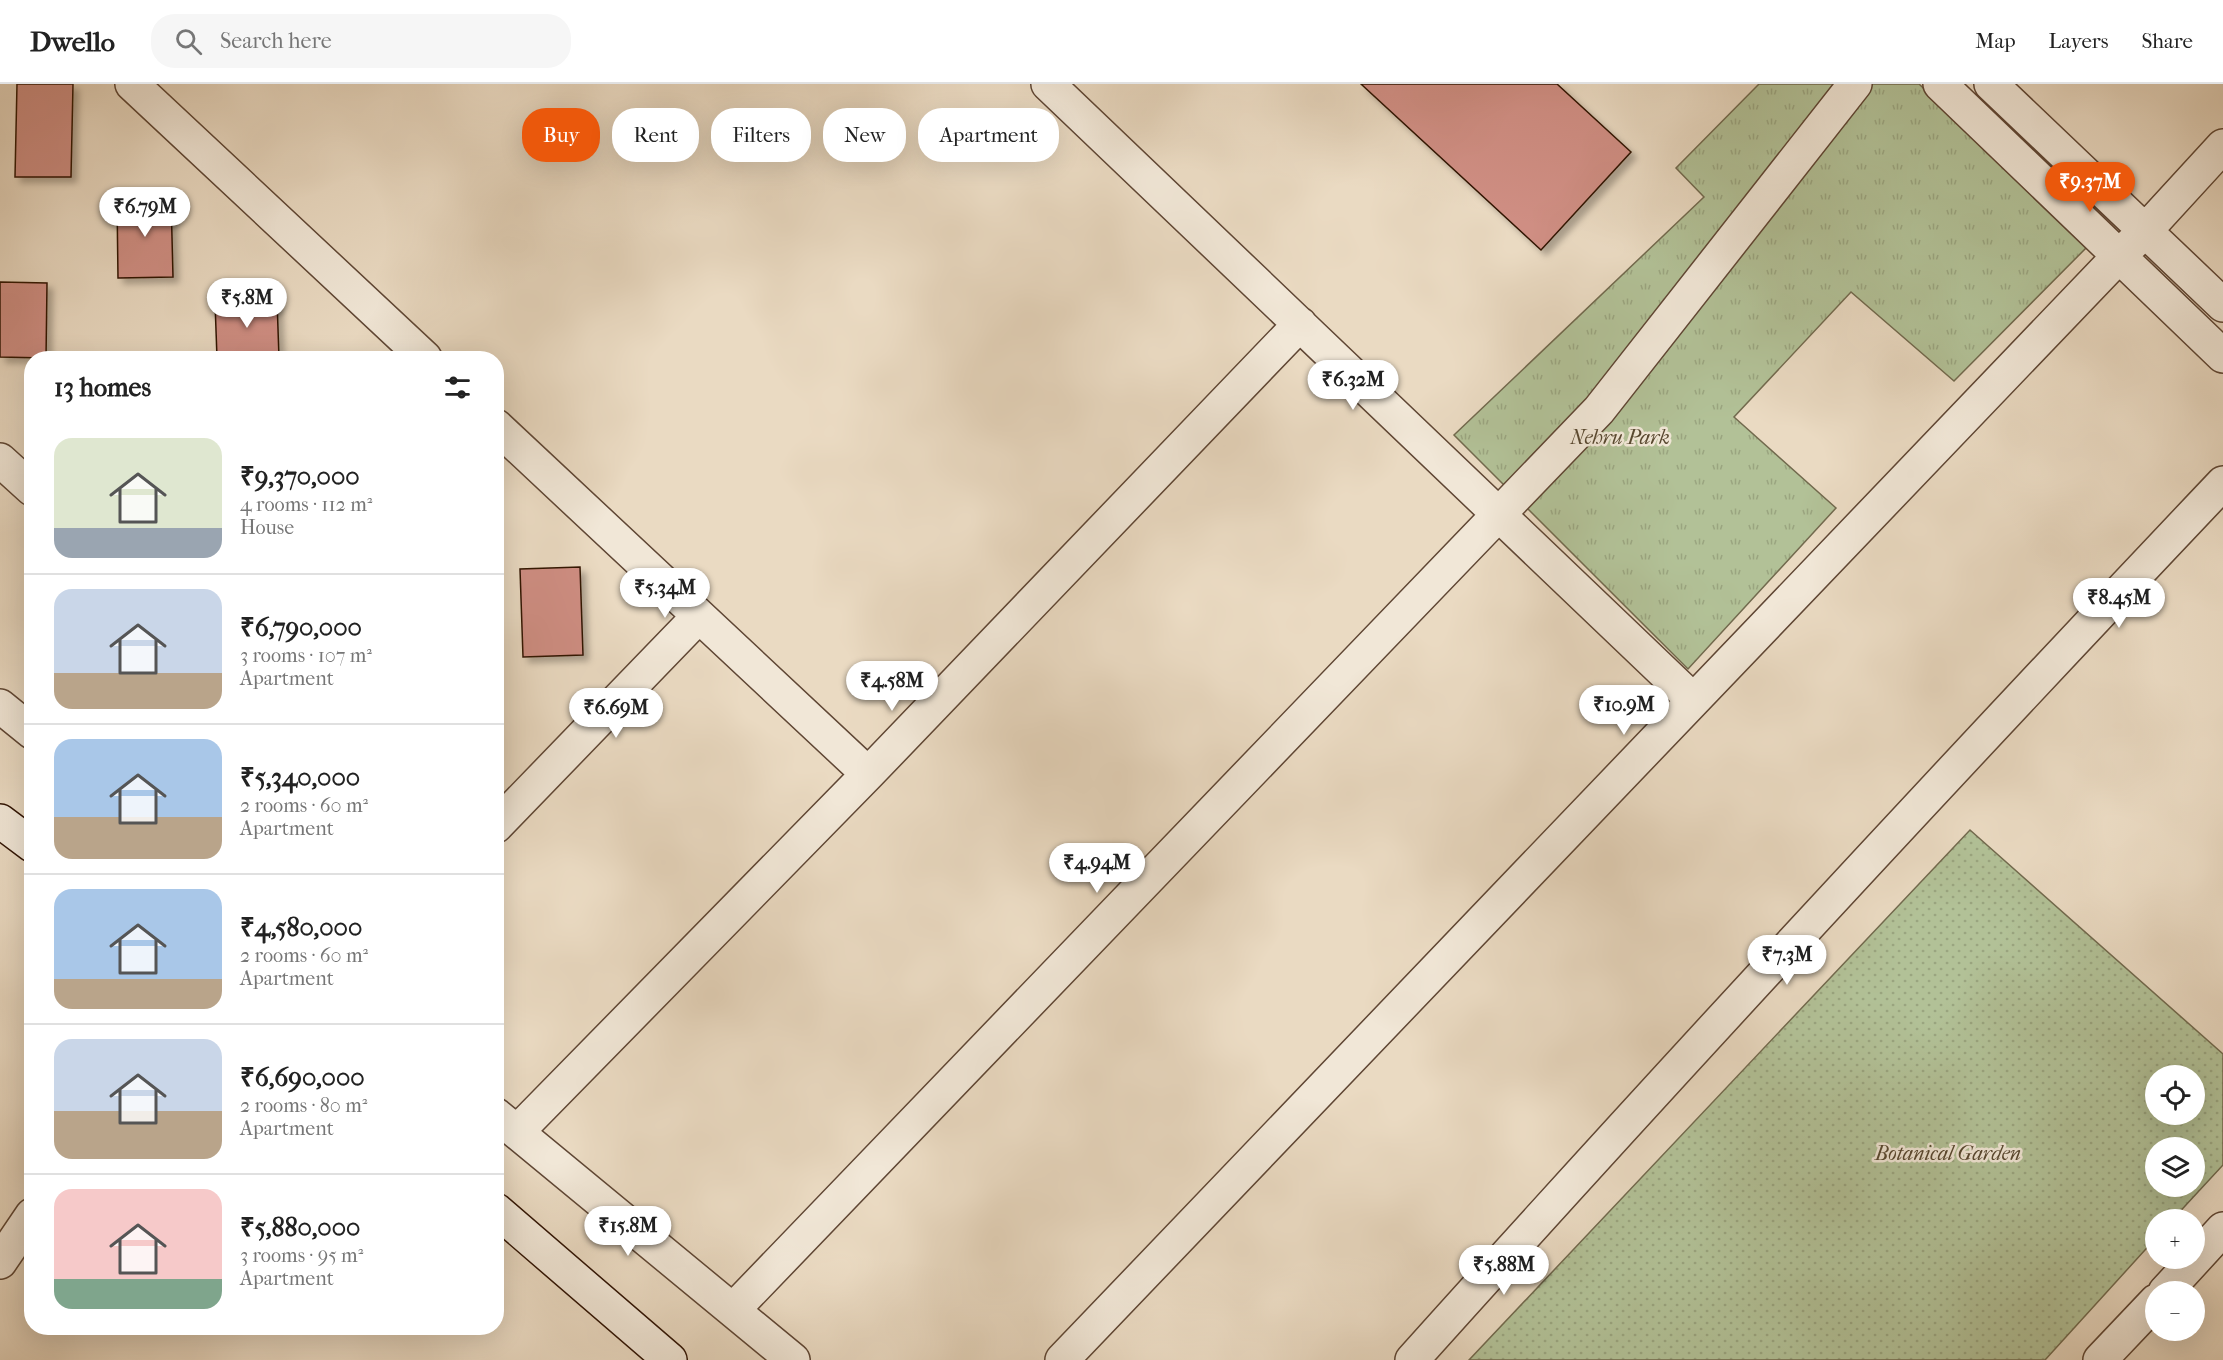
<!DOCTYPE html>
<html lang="en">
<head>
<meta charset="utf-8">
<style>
  :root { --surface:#fff; --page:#f6f6f6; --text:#222; --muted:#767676; --line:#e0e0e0; --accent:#ea580c }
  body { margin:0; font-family:"IM FELL French Canon",serif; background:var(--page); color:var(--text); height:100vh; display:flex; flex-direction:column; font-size:22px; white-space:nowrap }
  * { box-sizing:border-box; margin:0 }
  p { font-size:20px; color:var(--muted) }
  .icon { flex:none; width:33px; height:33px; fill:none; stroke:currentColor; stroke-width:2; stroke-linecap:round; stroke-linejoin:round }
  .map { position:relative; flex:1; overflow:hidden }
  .sheet { position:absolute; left:24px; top:267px; width:480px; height:984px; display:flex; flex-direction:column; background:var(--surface); border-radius:24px; box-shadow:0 6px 24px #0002 }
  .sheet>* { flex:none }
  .banner { position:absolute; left:522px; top:24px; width:570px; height:54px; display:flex; gap:12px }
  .buttons { position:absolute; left:2145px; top:981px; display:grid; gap:12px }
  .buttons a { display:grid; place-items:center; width:60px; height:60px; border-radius:50%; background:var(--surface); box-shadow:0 6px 24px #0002; font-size:30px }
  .price { position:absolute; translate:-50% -51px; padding:0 14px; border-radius:21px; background:#fff; color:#222; font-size:20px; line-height:39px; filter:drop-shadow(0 2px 3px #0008) }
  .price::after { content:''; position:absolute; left:50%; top:36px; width:18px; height:14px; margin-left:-9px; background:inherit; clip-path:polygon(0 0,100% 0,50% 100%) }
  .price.selected { background:var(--accent); color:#fff }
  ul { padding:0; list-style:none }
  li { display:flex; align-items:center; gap:18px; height:150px; padding:0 30px }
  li+li { border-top:2px solid var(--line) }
  li span { display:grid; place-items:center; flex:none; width:168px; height:120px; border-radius:18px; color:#555 }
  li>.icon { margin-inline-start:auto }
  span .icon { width:72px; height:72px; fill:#fffc; stroke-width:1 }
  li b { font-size:26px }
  h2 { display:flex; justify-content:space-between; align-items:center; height:72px; padding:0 30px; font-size:26px }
  .tag { padding:0 21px; border-radius:24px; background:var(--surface); box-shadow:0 6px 24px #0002; font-size:21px; line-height:54px }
  .tag.selected { background:var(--accent); color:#fff }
  header { display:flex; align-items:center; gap:36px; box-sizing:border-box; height:84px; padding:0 30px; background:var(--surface); border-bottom:2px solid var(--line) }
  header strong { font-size:28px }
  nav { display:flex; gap:33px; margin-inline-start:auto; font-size:21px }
  .search { width:420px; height:54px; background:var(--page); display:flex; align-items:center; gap:15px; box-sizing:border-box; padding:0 21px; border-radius:24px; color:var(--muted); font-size:22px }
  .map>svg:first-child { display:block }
  .park { fill:url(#park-tufts); stroke:#726a4e; stroke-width:1.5 }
  .garden { fill:url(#garden-dots); stroke:#726a4e; stroke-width:1.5; fill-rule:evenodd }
  .building { fill:#cf8e83; stroke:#311404; stroke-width:1.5; filter:url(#shadow) }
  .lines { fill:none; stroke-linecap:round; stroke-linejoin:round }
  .street-casing { stroke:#5f4634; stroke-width:36 }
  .secondary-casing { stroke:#311404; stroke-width:36 }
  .street { stroke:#f1e7d7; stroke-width:33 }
  .secondary { stroke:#f1e7d7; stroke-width:33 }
  .labels { text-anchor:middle; stroke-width:5; stroke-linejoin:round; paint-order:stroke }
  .park-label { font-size:20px; font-style:italic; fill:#584830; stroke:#f1e7d7 }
</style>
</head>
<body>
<header>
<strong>Dwello</strong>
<div class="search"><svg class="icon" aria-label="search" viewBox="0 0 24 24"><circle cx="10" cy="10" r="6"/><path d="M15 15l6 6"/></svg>Search here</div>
<nav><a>Map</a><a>Layers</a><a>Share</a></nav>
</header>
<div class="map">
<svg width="2223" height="1276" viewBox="0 0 2223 1276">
  <defs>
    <pattern id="park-tufts" width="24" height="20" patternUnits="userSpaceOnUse" patternTransform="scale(1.5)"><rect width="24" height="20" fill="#b2c197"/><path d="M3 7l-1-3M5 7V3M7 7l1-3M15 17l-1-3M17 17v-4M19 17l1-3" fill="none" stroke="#9aa580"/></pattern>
    <pattern id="garden-dots" width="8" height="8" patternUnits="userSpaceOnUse" patternTransform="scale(1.5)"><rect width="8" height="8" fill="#b2c197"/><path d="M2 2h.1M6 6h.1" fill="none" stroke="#9aa580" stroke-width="1.8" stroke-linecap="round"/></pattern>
    <filter id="shadow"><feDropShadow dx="5.5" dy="5.5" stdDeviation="3" flood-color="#0004"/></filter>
  </defs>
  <rect width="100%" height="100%" fill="#eadac2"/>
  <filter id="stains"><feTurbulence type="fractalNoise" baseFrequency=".00333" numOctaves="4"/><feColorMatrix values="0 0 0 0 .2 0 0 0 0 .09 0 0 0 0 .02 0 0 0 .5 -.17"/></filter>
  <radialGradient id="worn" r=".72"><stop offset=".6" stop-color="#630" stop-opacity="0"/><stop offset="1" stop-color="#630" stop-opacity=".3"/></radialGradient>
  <path class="park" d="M1759 0H1919L2090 160 1954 297 1851 208 1734 333 1836 424 1688 585 1454 351 1704 113 1676 84Z"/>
  <path class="garden" d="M1970 746 2223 970V1081L2173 1135 2156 1136 2155 1155 2045 1276H1469ZM2156 992H2194V1030H2156ZM2156 1064H2194V1102H2156Z"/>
  <path class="building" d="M17 0H73L71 93H15Z
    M1361 0H1557L1631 68 1541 166Z
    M171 114 173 193 118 194 117 115Z
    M0 198 47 199 46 274 0 273Z
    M277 216 279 274H217L215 218Z
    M580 483 583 571 523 573 520 485Z"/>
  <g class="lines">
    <defs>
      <path id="street" d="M132 0 425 274
        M1048 0 1693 616
        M1940 0 2223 272
        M1991 0 2223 221
        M496 342 868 690
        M0 376 32 405
        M0 622 32 648
        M496 742 699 532
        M496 1031 793 1276
        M517 1048 868 690 1300 240
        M0 1178 32 1131
        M2165 1208 2223 1145
        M733 1226 1599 326 1855 0
        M1062 1276 2120 171 2145 147 2223 62
        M1412 1276C1678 980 1949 688 2223 399
        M2100 1276 2156 1217"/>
      <path id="secondary" d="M0 737 32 761
        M496 1126 670 1276"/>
    </defs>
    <use href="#street" class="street-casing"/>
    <use href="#secondary" class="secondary-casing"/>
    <use href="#street" class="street"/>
    <use href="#secondary" class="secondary"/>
  </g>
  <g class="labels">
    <g class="park-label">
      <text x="1620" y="360">Nehru Park</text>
      <text x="1948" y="1076">Botanical Garden</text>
    </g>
  </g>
  <rect width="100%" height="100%" filter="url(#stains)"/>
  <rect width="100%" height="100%" fill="url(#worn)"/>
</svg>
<div class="buttons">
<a><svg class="icon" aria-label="locate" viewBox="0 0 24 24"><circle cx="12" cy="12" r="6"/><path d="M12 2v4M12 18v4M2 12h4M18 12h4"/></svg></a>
<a><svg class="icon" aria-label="layers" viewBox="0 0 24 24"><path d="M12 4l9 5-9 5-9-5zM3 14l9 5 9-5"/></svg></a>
<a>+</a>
<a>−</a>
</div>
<b class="price selected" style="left:2090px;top:129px">₹9.37M</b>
<b class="price" style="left:145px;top:154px">₹6.79M</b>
<b class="price" style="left:247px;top:245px">₹5.8M</b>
<b class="price" style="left:1353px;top:327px">₹6.32M</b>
<b class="price" style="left:665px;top:535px">₹5.34M</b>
<b class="price" style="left:2119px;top:545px">₹8.45M</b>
<b class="price" style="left:892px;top:628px">₹4.58M</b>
<b class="price" style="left:1624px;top:652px">₹10.9M</b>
<b class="price" style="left:616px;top:655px">₹6.69M</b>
<b class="price" style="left:1097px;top:810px">₹4.94M</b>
<b class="price" style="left:1787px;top:902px">₹7.3M</b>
<b class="price" style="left:628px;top:1173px">₹15.8M</b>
<b class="price" style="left:1504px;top:1212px">₹5.88M</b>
<div class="banner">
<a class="tag selected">Buy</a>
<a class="tag">Rent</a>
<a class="tag">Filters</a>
<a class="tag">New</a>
<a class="tag">Apartment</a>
</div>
<section class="sheet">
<h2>13 homes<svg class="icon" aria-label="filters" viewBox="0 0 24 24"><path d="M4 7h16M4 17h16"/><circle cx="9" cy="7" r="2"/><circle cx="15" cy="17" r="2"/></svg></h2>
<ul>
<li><span style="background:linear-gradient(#dfe7d0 75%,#9aa5b1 0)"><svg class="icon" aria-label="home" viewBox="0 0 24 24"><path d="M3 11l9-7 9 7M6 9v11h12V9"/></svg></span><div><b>₹9,370,000</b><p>4 rooms · 112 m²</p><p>House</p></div></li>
<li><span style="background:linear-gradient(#c9d6e8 70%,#b9a48a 0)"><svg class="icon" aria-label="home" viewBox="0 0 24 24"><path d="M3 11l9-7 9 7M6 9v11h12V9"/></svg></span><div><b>₹6,790,000</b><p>3 rooms · 107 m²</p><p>Apartment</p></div></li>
<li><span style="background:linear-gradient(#a9c7e8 65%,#b9a48a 0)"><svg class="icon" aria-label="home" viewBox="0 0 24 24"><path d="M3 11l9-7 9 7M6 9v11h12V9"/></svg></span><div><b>₹5,340,000</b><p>2 rooms · 60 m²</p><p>Apartment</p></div></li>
<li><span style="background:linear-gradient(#a9c7e8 75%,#b9a48a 0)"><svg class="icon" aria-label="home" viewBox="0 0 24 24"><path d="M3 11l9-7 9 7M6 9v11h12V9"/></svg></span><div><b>₹4,580,000</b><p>2 rooms · 60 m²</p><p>Apartment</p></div></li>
<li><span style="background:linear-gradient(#c9d6e8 60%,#b9a48a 0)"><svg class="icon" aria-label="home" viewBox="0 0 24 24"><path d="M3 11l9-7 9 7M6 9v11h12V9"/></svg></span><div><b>₹6,690,000</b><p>2 rooms · 80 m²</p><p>Apartment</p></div></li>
<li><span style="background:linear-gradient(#f6c9c9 75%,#7fa58c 0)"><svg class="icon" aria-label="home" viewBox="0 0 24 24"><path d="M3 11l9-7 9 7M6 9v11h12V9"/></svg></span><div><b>₹5,880,000</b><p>3 rooms · 95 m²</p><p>Apartment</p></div></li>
</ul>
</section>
</div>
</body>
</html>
